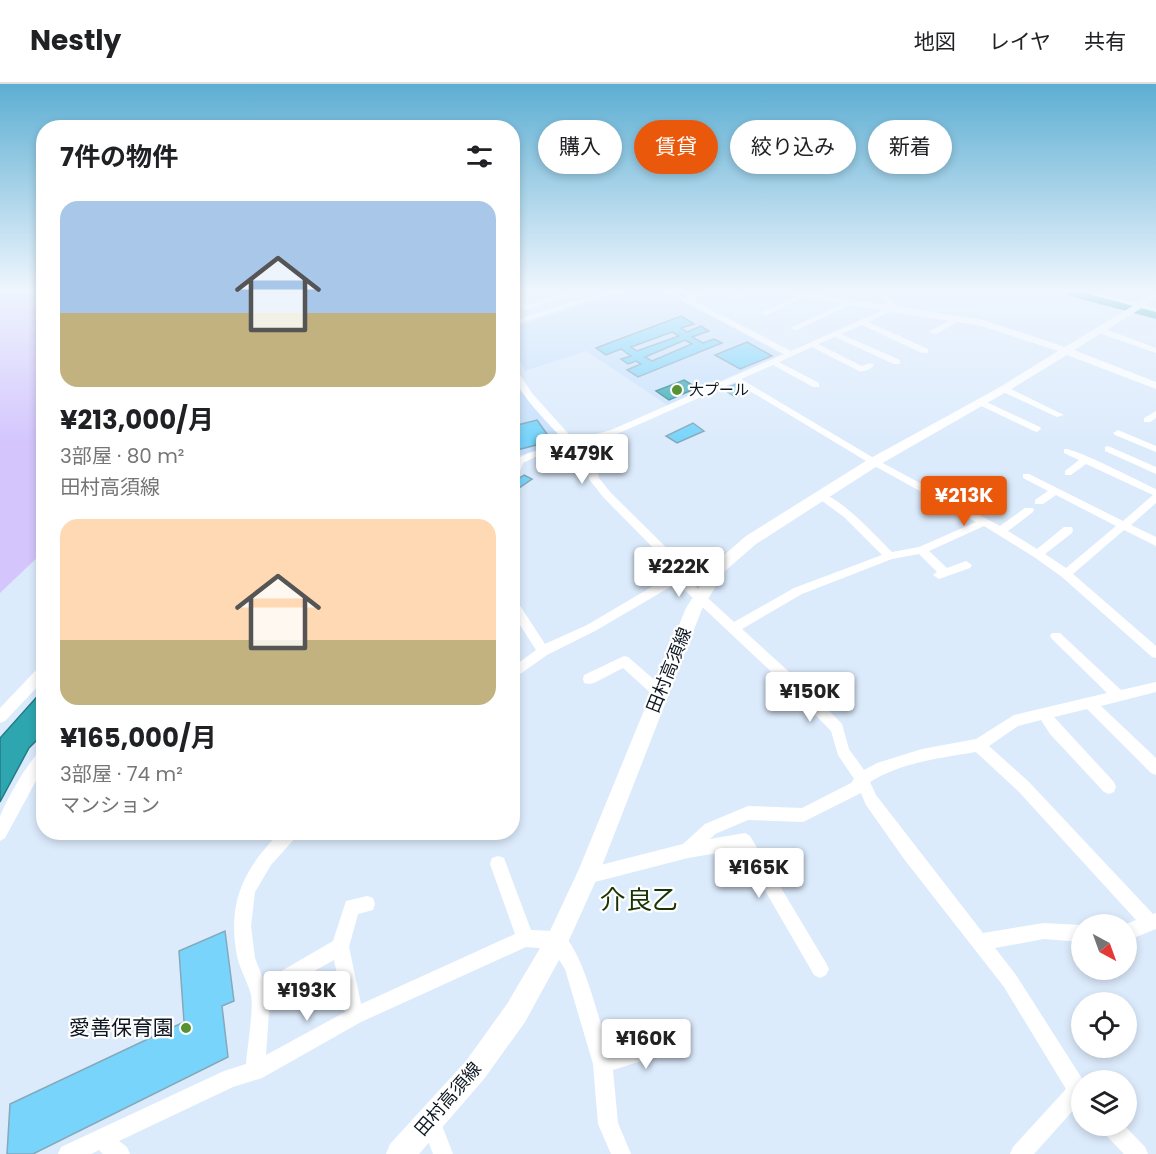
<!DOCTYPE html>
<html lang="ja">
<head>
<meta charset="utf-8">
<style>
  :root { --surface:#fff; --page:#f2f2f2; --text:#202124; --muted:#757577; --line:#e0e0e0; --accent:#ea580c }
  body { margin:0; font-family:Poppins,"Noto Sans JP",sans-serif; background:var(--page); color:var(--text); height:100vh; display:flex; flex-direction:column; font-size:22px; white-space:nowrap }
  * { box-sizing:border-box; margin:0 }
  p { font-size:20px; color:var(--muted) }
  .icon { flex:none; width:33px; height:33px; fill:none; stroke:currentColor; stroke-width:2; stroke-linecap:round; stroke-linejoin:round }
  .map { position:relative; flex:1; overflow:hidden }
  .sheet { position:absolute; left:36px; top:36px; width:484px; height:720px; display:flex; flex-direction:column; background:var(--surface); border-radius:24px; box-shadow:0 3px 9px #0003 }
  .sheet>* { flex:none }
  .guide { position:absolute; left:538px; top:36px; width:526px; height:54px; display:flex; gap:12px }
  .needle { width:39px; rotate:139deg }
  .fabs { position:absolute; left:1071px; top:830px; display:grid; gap:12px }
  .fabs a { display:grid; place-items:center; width:66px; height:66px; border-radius:50%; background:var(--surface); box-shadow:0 3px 9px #0003; font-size:30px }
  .price { position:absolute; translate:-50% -51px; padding:0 14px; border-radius:6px; background:#fff; color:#222; font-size:20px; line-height:39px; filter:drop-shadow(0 2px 3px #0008) }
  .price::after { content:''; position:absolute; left:50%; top:36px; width:18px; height:14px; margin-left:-9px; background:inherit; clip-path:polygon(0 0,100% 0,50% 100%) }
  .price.current { background:var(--accent); color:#fff }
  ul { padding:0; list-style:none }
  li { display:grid; align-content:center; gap:12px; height:318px; padding:0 24px }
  li span { display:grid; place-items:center; height:186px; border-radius:18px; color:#555 }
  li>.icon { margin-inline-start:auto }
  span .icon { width:108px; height:108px; fill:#fffc; stroke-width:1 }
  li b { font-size:26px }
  h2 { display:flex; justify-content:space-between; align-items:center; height:72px; padding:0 24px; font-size:26px }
  .tag { padding:0 21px; border-radius:27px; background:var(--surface); box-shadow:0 3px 9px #0003; font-size:21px; line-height:54px }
  .tag.current { background:var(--accent); color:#fff }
  header { display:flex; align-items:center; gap:36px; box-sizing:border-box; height:84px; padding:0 30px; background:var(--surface); border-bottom:2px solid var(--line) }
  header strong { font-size:28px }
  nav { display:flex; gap:33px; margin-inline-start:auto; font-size:21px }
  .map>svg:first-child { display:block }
  .built { fill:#c8e1fc }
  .green { fill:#d4c6fd }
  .water { fill:#2ea6b0; stroke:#247b85; stroke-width:1.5 }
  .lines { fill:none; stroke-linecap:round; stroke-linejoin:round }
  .stream { stroke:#247b85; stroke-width:3 }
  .river { fill:#2ea6b0; fill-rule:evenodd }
  .building { fill:#78d4fa; stroke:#84a9ba; stroke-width:1.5; fill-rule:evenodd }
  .street { fill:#fff; fill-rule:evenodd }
  .secondary { fill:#fff; fill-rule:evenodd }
  .poi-dot { fill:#589230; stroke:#fff; stroke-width:2 }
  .labels { text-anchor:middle; stroke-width:4.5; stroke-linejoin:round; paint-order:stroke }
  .far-poi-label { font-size:15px; fill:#0e1721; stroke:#fff; text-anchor:start }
  .street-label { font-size:18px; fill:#0e1721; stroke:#fff }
  .near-poi-label { font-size:21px; fill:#0e1721; stroke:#fff; text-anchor:end }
  .near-quarter-label { font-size:26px; fill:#193404; stroke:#fff }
</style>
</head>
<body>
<header>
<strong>Nestly</strong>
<nav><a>地図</a><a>レイヤ</a><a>共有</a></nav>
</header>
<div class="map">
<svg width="1156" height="1070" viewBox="0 0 1156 1070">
  <rect width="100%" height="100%" fill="#dcebfc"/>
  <path class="built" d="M619 208H666L781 270 667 321 586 267 525 287 513 262V244Z
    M513 293 518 304 566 355 513 374Z"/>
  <path class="green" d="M0 208H44L43 468 0 509Z"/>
  <path class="water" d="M684 296 697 304 669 316 656 307Z
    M43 606V650L29 664 0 718V654Z"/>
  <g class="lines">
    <path class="stream" d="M673 208 687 215"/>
    <path class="river" d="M1064 208H1087L1156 225V235L1066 211Z"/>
  </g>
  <path class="building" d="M681 232 694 240 681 244 687 248 701 242 709 247 692 253 703 259 714 255 722 259 638 293 627 286 641 280 636 277 628 280 621 275 631 272 621 265 606 271 596 264ZM672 248 679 252 637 267 631 263ZM685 256 692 260 652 277 645 273Z
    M747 258 772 272 740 285 715 271Z
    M736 300 748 307 735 313 723 305Z
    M537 336 552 357 513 367V342Z
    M693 339 704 347 677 359 666 352Z
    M524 391 532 395 519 404 513 400V398Z
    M225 847 234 917 222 922 228 973 33 1070H7L10 1020 184 938 179 867Z"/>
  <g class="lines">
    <path class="street" d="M569 208H578L525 226 513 218V213L526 221Z
      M604 208H613L513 241V237Z
      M667 208H674L684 213 699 208H707L690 215 791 267 890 223 877 208H883L898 224 868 238 928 265V269H922L862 241 841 250 900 276V280H894L835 253 818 260 862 282 870 279 874 281C871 285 864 288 859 287L812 263 779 278 819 299V303H813L773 281 741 295 877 376 1000 442 1025 424H1033L1034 426 1033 428 1008 447 1037 465 1064 443H1072L1073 446 1072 449 1045 470 1066 484 1116 442 1056 411 1043 420H1035V416L1048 407 1023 394V390H1029L1123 437 1153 411 1086 380 1071 391H1065V387L1079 376 1064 369V365C1076 364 1140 398 1156 405V419L1131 441 1156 453V462L1124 446 1073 490 1156 562V574L1152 573 1062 493 1034 473 984 442 929 467 947 484 966 477 972 481 970 484 939 495 933 491 937 488 919 470 892 475 802 510 742 545 809 606 842 640 849 665 864 686 877 679 922 665 976 655 1014 631 1107 609 1052 555 1050 552 1052 549H1060L1121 606 1156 598V608L1101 622 1156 674V691L1151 689 1087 625 1054 633 1114 698 1116 703 1114 708 1109 710 1104 708 1050 650 1041 636 1018 642 989 662 1029 698 1153 830 1156 829V845L1126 857V840L1136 836 1019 708 976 668C941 674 902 678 870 698L876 711 983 849 1044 839 1082 841V858L1044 855 995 864 1016 891 1083 996 1082 1023 1078 1021 1034 1070H1010L1013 1063 1066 1005 1004 903 904 775 866 721 861 709 803 738 748 736 715 750 710 755 745 749 750 752 826 879 829 885 826 891 820 894 814 891 741 765 688 774 587 800 581 798 579 792 581 786 683 760 705 740 748 722 802 724 851 699 854 695 838 671 831 647 799 614 677 499 595 547 547 571 513 595V583L536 566 513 530V516L517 517 545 560 587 541 677 488 603 413 589 395 587 383 570 363 535 373 523 379 519 390 513 393V381L516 375 529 369 566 359C551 341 513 307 513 285H516L532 309 574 356 611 346 784 270ZM735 298 871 380 976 438 919 463 892 468C879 455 835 407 818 410V414L844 433 882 471 794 504 734 538 686 494 708 485 724 486 726 483 724 480 707 477 687 484 611 409 599 394 597 382 578 361 617 350Z
      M742 208H750L734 215 729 214Z
      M1081 208H1091L1156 224V228Z
      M805 209 810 210 767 231 760 229Z
      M854 215 856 216V218L797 246 790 244Z
      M957 232 964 234 936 250 929 248Z
      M1096 244H1102L1156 264V269L1096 248Z
      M1001 303H1007L1064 331 1057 333 1001 307Z
      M980 315 1040 343 1041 345 1037 348 1034 347 977 320 976 318Z
      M1156 327V334L1150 338H1144V334Z
      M1118 346 1156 362V368L1115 351 1113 349Z
      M1108 362 1156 383V390L1105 367V363Z
      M624 572 628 573 665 605 667 609 665 613 660 615 655 613 623 584 594 599 589 600 584 599 583 595 584 591Z
      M44 582V596L5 637 0 639V624L39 583Z
      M44 665V682L5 754 0 757C0 749 0 739 0 733 4 720 32 669 44 665Z
      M280 748H298L296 753 271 781 255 808 251 842 255 874 270 913 266 971 345 928 334 876 284 904 278 901 275 895 278 889 333 857 346 817 367 812 373 814 375 820 373 826 358 830 349 863 361 920 515 850 490 780 492 774 498 772 504 774 531 846C539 847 556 845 563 851 583 867 601 942 609 969L676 948 683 950 685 957 683 964 613 986 618 1039 631 1070H611L598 1040 593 980 565 885 552 865 526 863 361 938 262 994 233 1003 119 1057 127 1063 130 1070H103L99 1066 91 1070H58L61 1063 224 987 246 980C247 965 254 924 251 911 248 898 240 886 237 872 227 818 243 786 280 748Z
      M431 1028 438 1031 453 1070H433L421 1038 424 1031Z
      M1100 1041H1124L1145 1063 1148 1070H1124L1103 1048Z"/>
    <path class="secondary" d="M784 208H803L983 236 1065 263 1156 208V215L1074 266 1156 298V305L1067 271 1008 307 879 381 756 460 725 487 702 525 598 792 565 865 525 938 484 995 419 1070H386L390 1060 466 977 507 920 549 849 579 785 686 524 715 479 746 452 869 375 1000 303 1058 267 982 242 788 211Z"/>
  </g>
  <linearGradient id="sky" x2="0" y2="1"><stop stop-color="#5daed2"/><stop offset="0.58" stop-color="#eff6fe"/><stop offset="1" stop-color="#eff6fe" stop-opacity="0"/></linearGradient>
  <rect width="1156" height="357" fill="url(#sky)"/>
  <g class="poi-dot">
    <circle cx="677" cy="306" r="6"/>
    <circle cx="186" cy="944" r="6"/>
  </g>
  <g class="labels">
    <g class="far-poi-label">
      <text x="689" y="311">大プール</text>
    </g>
    <g class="street-label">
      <text transform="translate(669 586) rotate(-68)" y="6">田村高須線</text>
      <text transform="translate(448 1015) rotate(-49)" y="6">田村高須線</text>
    </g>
    <g class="near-poi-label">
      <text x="174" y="951">愛善保育園</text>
    </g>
    <g class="near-quarter-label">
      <text x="639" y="825">介良乙</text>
    </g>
  </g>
</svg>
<div class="fabs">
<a><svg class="needle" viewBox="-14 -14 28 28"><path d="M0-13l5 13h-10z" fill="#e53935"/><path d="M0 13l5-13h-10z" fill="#757577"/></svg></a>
<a><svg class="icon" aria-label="locate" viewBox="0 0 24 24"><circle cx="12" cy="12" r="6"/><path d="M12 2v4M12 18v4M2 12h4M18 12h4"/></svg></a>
<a><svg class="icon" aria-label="layers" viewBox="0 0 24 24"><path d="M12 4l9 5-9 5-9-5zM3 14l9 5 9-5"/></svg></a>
</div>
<b class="price" style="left:582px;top:401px">¥479K</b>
<b class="price current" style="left:964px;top:443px">¥213K</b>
<b class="price" style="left:679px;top:514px">¥222K</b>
<b class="price" style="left:810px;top:639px">¥150K</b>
<b class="price" style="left:759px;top:815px">¥165K</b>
<b class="price" style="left:307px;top:938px">¥193K</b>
<b class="price" style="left:646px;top:986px">¥160K</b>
<div class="guide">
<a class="tag">購入</a>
<a class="tag current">賃貸</a>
<a class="tag">絞り込み</a>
<a class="tag">新着</a>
</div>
<section class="sheet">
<h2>7件の物件<svg class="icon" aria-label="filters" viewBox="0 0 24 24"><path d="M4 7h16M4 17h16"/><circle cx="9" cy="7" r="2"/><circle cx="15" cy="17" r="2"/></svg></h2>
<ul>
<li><span style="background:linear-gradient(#a9c7e8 60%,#c2b280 0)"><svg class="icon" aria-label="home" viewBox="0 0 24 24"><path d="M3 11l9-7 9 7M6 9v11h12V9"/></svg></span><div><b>¥213,000/月</b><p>3部屋 · 80 m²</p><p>田村高須線</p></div></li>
<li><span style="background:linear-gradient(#ffd9b3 65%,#c2b280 0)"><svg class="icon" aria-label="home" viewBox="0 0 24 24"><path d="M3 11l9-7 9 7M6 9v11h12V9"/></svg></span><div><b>¥165,000/月</b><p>3部屋 · 74 m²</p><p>マンション</p></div></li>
</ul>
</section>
</div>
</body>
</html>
